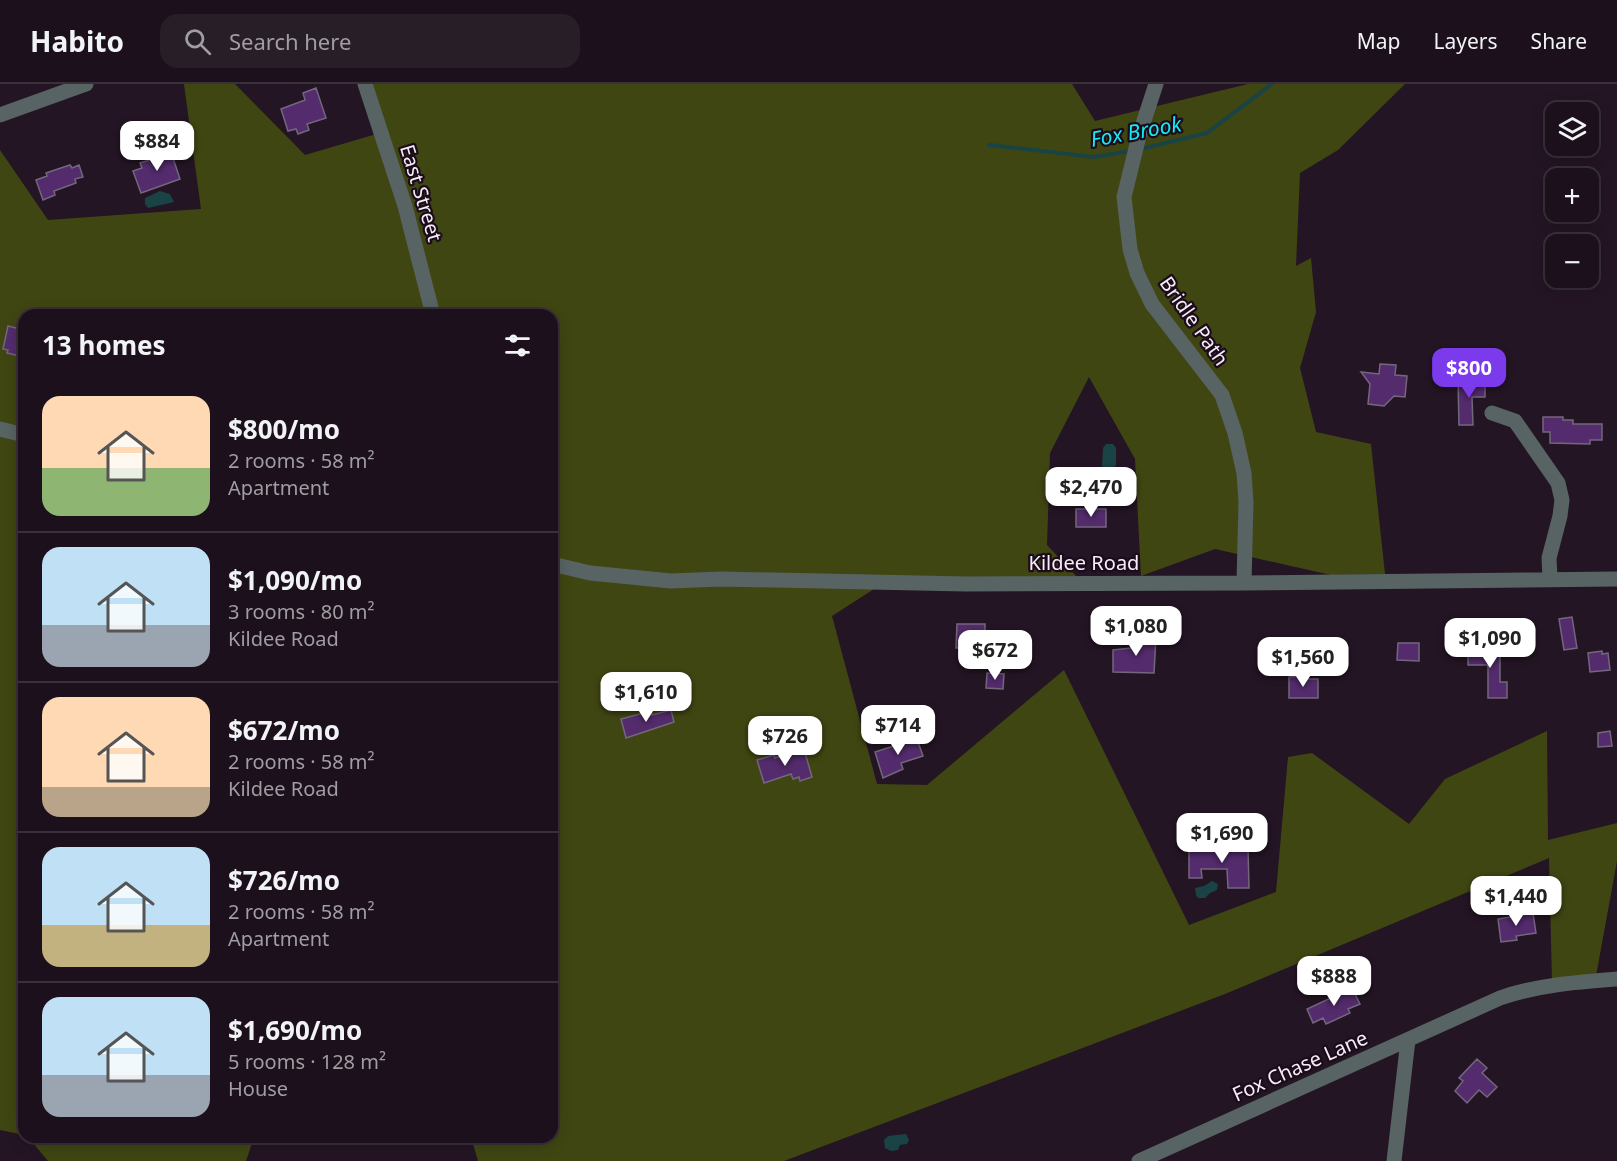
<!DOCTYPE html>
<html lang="en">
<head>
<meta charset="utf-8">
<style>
  :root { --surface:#1b101b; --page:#281e28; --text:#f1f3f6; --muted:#a09da3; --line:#39303a; --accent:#7c3aed }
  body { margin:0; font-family:"Noto Sans",sans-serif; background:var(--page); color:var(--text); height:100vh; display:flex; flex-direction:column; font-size:22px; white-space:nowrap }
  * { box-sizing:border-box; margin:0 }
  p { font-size:20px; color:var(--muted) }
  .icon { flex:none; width:33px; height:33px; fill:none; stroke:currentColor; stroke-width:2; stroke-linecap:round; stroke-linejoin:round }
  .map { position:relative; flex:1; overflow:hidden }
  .sheet { position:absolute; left:18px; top:225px; width:540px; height:834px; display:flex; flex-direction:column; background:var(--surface); border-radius:18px; box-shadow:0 3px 15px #0003,0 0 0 2px var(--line) }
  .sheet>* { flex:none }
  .controls { position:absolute; left:1545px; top:18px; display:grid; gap:12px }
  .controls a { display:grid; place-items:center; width:54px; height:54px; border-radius:12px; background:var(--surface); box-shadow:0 3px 15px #0003,0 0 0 2px var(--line); font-size:30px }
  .price { position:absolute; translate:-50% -51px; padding:0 14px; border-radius:12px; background:#fff; color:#222; font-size:20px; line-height:39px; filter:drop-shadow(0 2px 3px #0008) }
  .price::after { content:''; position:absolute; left:50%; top:36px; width:18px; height:14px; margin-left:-9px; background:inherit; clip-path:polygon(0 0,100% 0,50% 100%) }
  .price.on { background:var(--accent); color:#fff }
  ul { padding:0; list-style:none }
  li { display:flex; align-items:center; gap:18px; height:150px; padding:0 24px }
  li+li { border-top:2px solid var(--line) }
  li span { display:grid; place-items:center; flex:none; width:168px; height:120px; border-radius:18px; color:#555 }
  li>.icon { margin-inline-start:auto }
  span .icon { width:72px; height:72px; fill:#fffc; stroke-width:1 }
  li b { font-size:26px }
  h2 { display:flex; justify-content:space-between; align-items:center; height:72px; padding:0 24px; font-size:26px }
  header { display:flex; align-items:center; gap:36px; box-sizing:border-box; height:84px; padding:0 30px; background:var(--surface); border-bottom:2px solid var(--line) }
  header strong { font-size:28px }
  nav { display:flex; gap:33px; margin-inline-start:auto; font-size:21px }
  .search { width:420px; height:54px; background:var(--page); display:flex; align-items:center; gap:15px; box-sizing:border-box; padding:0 21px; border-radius:18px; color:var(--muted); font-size:22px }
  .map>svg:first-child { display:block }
  .green { fill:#404612 }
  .water { fill:#1a4345 }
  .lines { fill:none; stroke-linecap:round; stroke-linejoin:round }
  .stream { stroke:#1a4345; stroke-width:4 }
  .building { fill:#542c6d; stroke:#73677d; stroke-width:1.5 }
  .minor { stroke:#576463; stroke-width:15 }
  .labels { text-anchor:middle; stroke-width:4.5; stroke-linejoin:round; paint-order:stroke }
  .street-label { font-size:20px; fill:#f8ecf7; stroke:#1b0c1b }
  .water-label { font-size:21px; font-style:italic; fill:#16ebf5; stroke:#1b0c1b }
</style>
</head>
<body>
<header>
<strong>Habito</strong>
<div class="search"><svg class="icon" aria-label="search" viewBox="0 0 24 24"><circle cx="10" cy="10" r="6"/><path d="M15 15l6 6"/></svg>Search here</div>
<nav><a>Map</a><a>Layers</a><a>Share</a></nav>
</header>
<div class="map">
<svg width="1617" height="1077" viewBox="0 0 1617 1077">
  <rect width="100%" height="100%" fill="#241524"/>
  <path class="green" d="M184 0H235L305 71 380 49 363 0H1072L1095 37 1248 0H1405L1338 66 1300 89 1296 182 1311 174 1316 228 1300 284 1316 348 1371 360 1385 490 1331 491 1215 465 1141 492 1135 375 1089 293 1050 369 1047 461 1076 492 885 498 832 532 877 700 927 701 1064 586 1189 841 1276 808 1288 673 1312 669 1409 740 1445 695 1547 647 1548 756 1617 739V777L1596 892 1552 897 1549 774 1225 910 784 1077H478L471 1053H552V231H24V1051L0 1046V66L48 136 201 125Z
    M28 1053H254L246 1077H48Z"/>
  <path class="water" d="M160 107 170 110 174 118 148 124 145 120V114Z
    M1106 360H1113L1116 364V381L1113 385 1105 386 1102 382 1103 364Z
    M1212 797 1218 800 1217 806 1210 809 1205 814H1198L1196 811 1195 804 1204 802Z
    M906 1050 909 1056 907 1060 900 1061 898 1066 891 1067 885 1064 884 1056 888 1052Z"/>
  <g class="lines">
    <path class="stream" d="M989 61 1094 73 1130 67
      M1141 65 1207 49 1272 0"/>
  </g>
  <path class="building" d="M316 4 326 34 307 40 309 46 298 50 296 45 288 47 281 25 305 16 303 9Z
    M170 65 180 95 141 109 133 87 142 84 140 79 156 74 155 70Z
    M70 81 72 84 79 81 83 93 75 95 76 99 54 107 55 111 43 116 36 96 47 92 46 89Z
    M8 242 24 246V273L7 269 8 266 3 265Z
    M1380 280 1396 281 1395 291 1407 292 1405 313 1394 312 1384 322 1368 320 1370 300 1361 288 1379 290Z
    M1485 296V313H1472L1473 341H1459L1458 297Z
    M1543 333H1563V336H1573V340H1602V356H1590V360L1550 359V348H1543Z
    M1076 425H1106V443H1076Z
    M1572 533 1577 564 1564 566 1559 535Z
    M957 540H985V556H972V564H956Z
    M1139 553H1156L1154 589 1113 588V566L1131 564V560H1139Z
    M1398 559H1419V577L1397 576Z
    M1468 564H1500V598H1507V614H1488V581H1468Z
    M1602 567V570L1608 569 1610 586 1590 588 1588 569Z
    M987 589 1004 590 1003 605 986 604Z
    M1308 592V595H1318V614H1289V593Z
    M671 626 674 638 626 654 621 635 651 627 652 631Z
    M1610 647 1612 662 1598 663V649Z
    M916 652 923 672 901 679 903 685 883 694 875 668 903 659 902 656Z
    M804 665 812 693 800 697 799 693 793 695 791 690 764 699 757 676 774 671 775 674Z
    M1223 763V765L1248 764 1249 804H1228L1227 785H1201L1202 794H1189V766Z
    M1533 829 1536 849 1516 852 1517 856 1501 858 1498 835Z
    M1352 904 1360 920 1348 925 1350 929 1326 940 1323 934 1313 939 1307 925Z
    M1477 975 1487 984 1482 989 1497 1003 1487 1013 1479 1006 1467 1019 1455 1007 1463 997 1459 994Z"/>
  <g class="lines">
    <path class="minor" d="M365 0 405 122 433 231
      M1156 0 1139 52 1124 113 1130 165 1137 189 1152 220 1222 311 1235 349 1244 389 1246 418 1244 499
      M0 31 86 0
      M1492 329 1515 337 1558 399 1562 416 1560 432 1549 474 1550 494
      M0 345 24 351
      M552 480 590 489 671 497 721 495 966 500 1244 499 1617 495
      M1139 1077 1500 914C1537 901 1578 898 1617 895
      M1394 1077 1408 956"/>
  </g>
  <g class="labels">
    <g class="street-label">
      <text transform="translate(421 109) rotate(73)" y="7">East Street</text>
      <text transform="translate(1194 237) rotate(55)" y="7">Bridle Path</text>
      <text x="1084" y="486">Kildee Road</text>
      <text transform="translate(1300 982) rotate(-24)" y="7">Fox Chase Lane</text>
    </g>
    <g class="water-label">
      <text transform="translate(1136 48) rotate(-10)" y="7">Fox Brook</text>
    </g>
  </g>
</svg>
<div class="controls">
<a><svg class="icon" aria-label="layers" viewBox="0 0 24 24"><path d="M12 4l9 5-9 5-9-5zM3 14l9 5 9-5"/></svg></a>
<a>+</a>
<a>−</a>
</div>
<b class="price" style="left:157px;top:88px">$884</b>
<b class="price on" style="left:1469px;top:315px">$800</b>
<b class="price" style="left:1091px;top:434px">$2,470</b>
<b class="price" style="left:1136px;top:573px">$1,080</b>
<b class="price" style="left:1490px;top:585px">$1,090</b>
<b class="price" style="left:995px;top:597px">$672</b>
<b class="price" style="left:1303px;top:604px">$1,560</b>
<b class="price" style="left:646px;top:639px">$1,610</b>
<b class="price" style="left:898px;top:672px">$714</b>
<b class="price" style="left:785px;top:683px">$726</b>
<b class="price" style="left:1222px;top:780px">$1,690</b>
<b class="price" style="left:1516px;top:843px">$1,440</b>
<b class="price" style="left:1334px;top:923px">$888</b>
<section class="sheet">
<h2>13 homes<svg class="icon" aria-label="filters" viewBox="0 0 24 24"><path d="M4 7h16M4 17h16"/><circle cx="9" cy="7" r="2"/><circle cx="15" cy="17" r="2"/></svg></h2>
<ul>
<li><span style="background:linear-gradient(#ffd9b3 60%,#8fb573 0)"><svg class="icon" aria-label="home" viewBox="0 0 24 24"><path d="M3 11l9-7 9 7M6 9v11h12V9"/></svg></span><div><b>$800/mo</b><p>2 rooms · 58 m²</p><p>Apartment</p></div></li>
<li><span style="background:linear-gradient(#bfe0f5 65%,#9aa5b1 0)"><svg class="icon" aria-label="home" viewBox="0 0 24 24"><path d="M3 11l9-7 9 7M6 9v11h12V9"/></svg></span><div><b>$1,090/mo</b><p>3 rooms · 80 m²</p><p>Kildee Road</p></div></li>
<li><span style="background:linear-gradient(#ffd9b3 75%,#b9a48a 0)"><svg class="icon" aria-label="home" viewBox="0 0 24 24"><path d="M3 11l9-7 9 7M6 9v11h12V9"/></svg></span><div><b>$672/mo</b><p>2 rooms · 58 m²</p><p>Kildee Road</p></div></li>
<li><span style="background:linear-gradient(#bfe0f5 65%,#c2b280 0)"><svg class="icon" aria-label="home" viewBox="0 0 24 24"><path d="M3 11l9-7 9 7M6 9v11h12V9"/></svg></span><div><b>$726/mo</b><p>2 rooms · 58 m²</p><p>Apartment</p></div></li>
<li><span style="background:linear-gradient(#bfe0f5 65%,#9aa5b1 0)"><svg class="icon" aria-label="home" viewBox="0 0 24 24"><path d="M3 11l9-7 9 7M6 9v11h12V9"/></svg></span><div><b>$1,690/mo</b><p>5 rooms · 128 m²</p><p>House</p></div></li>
</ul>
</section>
</div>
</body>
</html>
